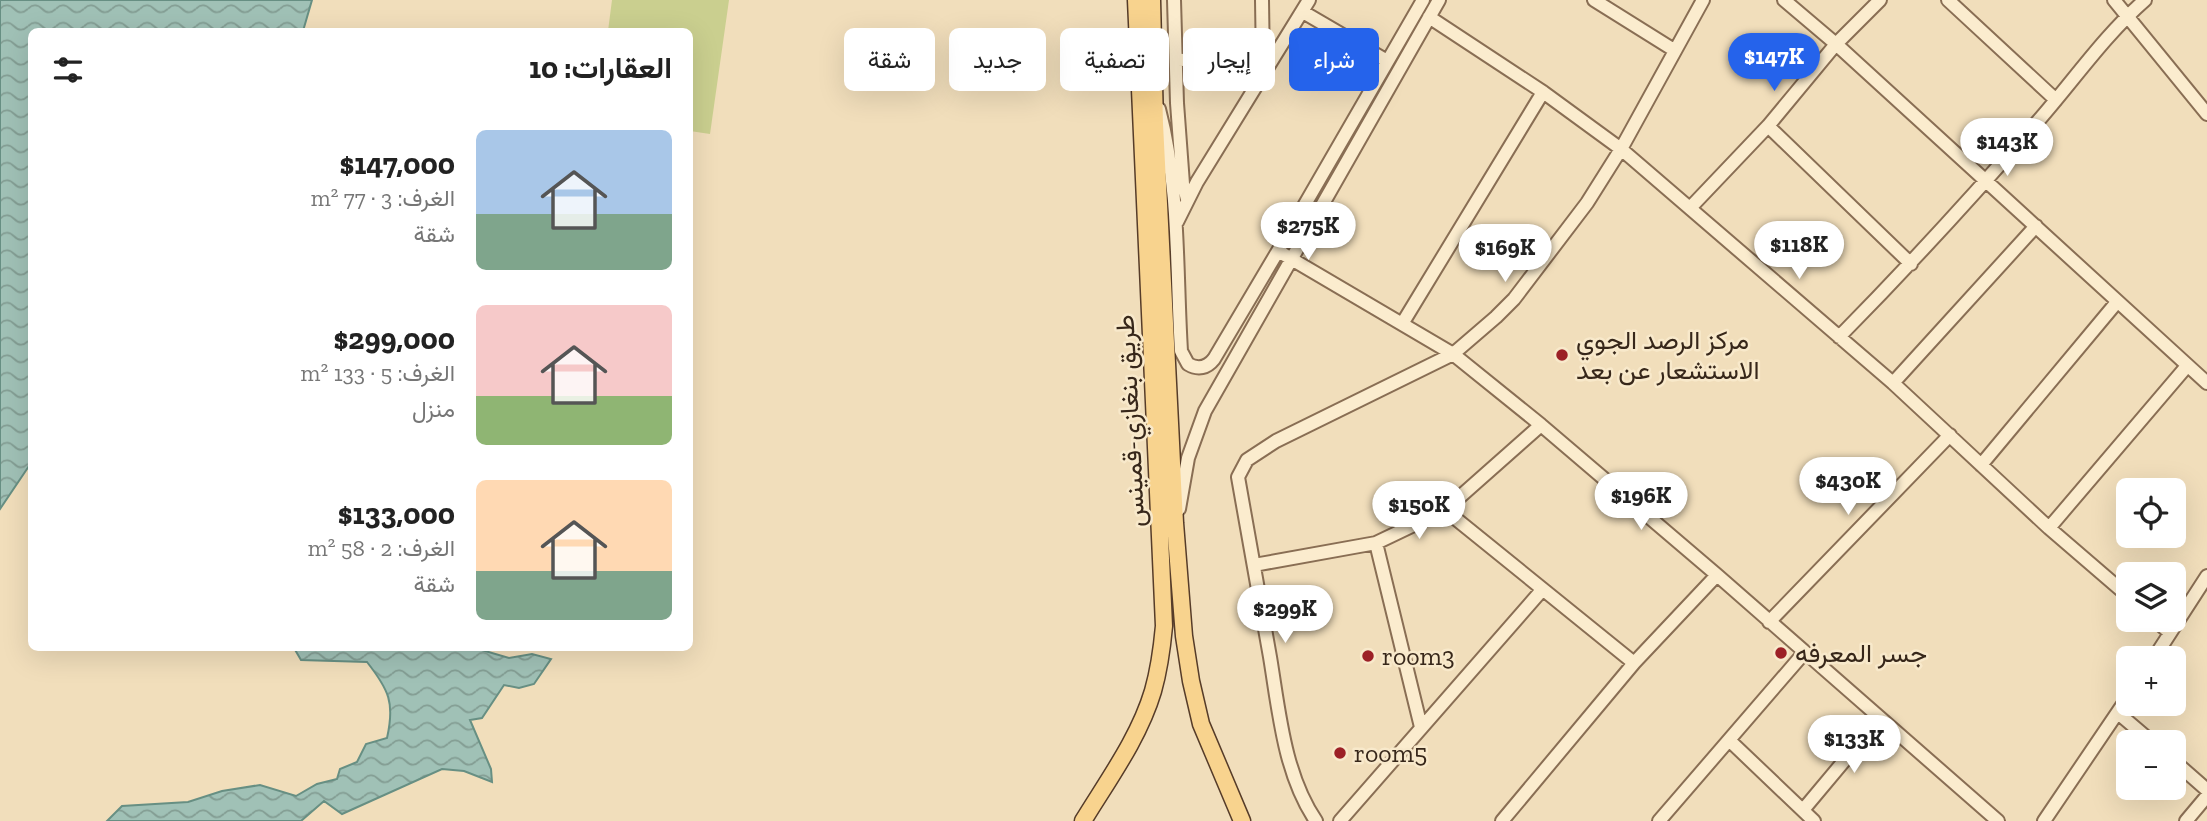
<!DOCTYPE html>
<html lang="ar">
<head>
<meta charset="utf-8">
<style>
  :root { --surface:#fff; --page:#f6f6f6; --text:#222; --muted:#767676; --accent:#2563eb }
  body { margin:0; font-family:"Zilla Slab",Vazirmatn,serif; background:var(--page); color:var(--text); direction:rtl; height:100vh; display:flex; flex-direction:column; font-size:26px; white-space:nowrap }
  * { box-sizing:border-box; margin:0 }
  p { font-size:23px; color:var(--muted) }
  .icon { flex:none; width:38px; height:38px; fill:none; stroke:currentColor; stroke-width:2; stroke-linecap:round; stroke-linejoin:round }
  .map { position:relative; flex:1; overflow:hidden; direction:ltr }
  .details { position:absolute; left:28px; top:28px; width:665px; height:623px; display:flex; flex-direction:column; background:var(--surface); border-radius:10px; box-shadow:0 7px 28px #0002; direction:rtl }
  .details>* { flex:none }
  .hud { position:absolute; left:714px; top:28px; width:665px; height:63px; direction:rtl; display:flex; gap:14px }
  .tools { position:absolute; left:2116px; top:478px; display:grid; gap:14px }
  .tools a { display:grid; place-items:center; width:70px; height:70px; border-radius:10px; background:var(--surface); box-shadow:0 7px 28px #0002; font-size:35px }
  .price { position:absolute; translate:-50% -60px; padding:0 16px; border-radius:24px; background:#fff; color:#222; font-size:23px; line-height:46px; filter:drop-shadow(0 2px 4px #0008) }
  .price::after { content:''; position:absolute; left:50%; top:42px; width:21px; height:16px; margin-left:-10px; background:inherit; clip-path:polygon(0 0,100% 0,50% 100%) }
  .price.current { background:var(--accent); color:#fff }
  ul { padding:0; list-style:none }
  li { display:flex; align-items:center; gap:21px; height:175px; padding:0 21px }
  li span { display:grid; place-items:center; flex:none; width:196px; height:140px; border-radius:10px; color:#555 }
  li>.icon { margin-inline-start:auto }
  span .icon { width:84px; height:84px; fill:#fffc; stroke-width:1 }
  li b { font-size:30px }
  h2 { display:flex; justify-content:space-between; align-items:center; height:84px; padding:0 21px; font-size:30px }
  .pill { padding:0 24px; border-radius:10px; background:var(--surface); box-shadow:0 7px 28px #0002; font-size:24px; line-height:63px }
  .pill.current { background:var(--accent); color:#fff }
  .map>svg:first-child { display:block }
  .pitch { fill:#cacf8f }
  .water { fill:url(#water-waves); stroke:#678f83; stroke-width:2 }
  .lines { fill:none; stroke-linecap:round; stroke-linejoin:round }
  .minor-casing { stroke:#896e54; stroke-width:16 }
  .major-casing { stroke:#563c29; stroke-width:19 }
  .minor { stroke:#fbecce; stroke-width:12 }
  .major { stroke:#f8d38e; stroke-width:16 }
  .poi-dot { fill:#9c2026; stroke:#f8e9cb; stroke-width:2.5 }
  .labels { text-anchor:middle; stroke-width:5; stroke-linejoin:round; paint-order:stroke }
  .poi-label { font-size:26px; fill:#37271a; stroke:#f8e9cb; text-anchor:start }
  .street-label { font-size:26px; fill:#37271a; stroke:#f8e9cb }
</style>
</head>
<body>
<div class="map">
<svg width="2207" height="821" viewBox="0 0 2207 821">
  <defs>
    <pattern id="water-waves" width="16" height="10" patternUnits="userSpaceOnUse" patternTransform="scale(1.75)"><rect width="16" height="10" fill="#a0c1b6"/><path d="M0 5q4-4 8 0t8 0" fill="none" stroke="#839d93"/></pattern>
  </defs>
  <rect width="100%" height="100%" fill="#f1debb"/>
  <path class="pitch" d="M612 0H729L710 134 690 131V32L608 31Z"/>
  <path class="water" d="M0 0H312L303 31 32 32 31 463 0 509Z
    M294 648H475L509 658 532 654 551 659 534 684 519 688 504 685 482 718 470 720 491 769 492 782 464 771 442 769 342 814 324 801 301 821H107L122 806 188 802 222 791 260 785 296 796 317 784 337 779 340 769 357 762 366 744 387 738C395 703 389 690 367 662L301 660Z"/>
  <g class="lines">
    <defs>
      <path id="minor" d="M1174 0 1177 103 1183 184 1187 199
        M1262 0 1263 66
        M1594 0 1674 50
        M1784 0 1836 44 2207 383
        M1948 0 2056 100
        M2114 0 2207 114
        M1303 12 1387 61
        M1429 17 1543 92 1621 149 1893 383 2049 528 2128 596
        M1176 60 1263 59
        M1159 109C1180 188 1176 270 1181 351L1188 364C1198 370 1207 368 1214 359L1278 251 1423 0
        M1768 126 1911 264
        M1690 208 1768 126 1836 44 1880 0
        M1177 222 1197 182 1309 0
        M1278 251 1453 354 1541 425 1717 575 1998 821
        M1402 324 1543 92
        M1839 337C1908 267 1974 195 2039 120 2074 80 2105 35 2145 0
        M1893 383 2036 226
        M1981 465 2117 302
        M1179 509 1188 458 1205 411 1439 0
        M1445 510 1634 663
        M2049 528 2187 366
        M1376 543 1421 727
        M1254 565 1376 543 1445 510 1541 425
        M2155 620 2170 633
        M1769 622 1950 435
        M2154 658 2207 576
        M2118 713 2152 742
        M1729 740 1814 821
        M2174 761 2207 790
        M1803 810 1880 718
        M1316 821C1284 774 1279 711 1270 657 1259 597 1249 537 1238 477L1247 460 1276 441 1453 354 1496 317 1514 299 1587 203 1621 149 1703 0
        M1340 821 1542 590
        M1502 821 1634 663 1717 575
        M1659 821 1804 653
        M2044 821 2128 697
        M2186 821 2207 796"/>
      <path id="major" d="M1152 0 1155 124 1175 523 1184 636 1191 681 1201 724 1242 821
        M1083 821C1108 780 1139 738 1153 691 1159 670 1162 648 1164 626L1136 0"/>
    </defs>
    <use href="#minor" class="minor-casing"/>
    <use href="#major" class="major-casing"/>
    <use href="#minor" class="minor"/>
    <use href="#major" class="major"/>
  </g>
  <g class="poi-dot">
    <circle cx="1562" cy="355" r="7"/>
    <circle cx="1781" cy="653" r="7"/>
    <circle cx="1368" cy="656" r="7"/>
    <circle cx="1340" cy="753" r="7"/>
  </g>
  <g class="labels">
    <g class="poi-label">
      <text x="1576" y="349">مركز الرصد الجوي<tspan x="1576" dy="30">الاستشعار عن بعد</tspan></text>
      <text x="1795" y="662">جسر المعرفه</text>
      <text x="1382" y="665">room3</text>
      <text x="1354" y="762">room5</text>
    </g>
    <g class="street-label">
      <text transform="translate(1130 421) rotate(-93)" y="9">طريق بنغازي-قمينس</text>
    </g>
  </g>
</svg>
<div class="tools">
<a><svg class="icon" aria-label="locate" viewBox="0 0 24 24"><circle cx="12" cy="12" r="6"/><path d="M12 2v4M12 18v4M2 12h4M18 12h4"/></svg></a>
<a><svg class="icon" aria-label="layers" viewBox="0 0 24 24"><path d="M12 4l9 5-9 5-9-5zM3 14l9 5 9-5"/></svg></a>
<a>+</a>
<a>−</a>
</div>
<b class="price current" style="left:1774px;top:93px">$147K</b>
<b class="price" style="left:2007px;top:178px">$143K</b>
<b class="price" style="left:1308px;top:262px">$275K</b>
<b class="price" style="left:1799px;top:281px">$118K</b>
<b class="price" style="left:1505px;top:284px">$169K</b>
<b class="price" style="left:1848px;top:517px">$430K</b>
<b class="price" style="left:1641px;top:532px">$196K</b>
<b class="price" style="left:1419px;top:541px">$150K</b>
<b class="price" style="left:1285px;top:645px">$299K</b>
<b class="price" style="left:1854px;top:775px">$133K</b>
<div class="hud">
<a class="pill current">شراء</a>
<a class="pill">إيجار</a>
<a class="pill">تصفية</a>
<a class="pill">جديد</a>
<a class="pill">شقة</a>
</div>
<section class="details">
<h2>العقارات: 10<svg class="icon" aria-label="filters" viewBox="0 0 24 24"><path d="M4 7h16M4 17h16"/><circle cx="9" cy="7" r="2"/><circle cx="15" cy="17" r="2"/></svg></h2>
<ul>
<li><span style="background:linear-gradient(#a9c7e8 60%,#7fa58c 0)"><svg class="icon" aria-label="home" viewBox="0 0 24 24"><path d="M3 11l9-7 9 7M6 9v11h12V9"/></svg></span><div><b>$147,000</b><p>الغرف: 3 · 77 m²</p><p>شقة</p></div></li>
<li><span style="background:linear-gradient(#f6c9c9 65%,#8fb573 0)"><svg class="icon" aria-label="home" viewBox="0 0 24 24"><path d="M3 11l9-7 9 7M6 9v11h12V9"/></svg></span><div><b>$299,000</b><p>الغرف: 5 · 133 m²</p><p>منزل</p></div></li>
<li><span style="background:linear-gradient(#ffd9b3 65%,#7fa58c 0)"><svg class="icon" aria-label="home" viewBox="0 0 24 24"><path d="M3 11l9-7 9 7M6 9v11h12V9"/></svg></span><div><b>$133,000</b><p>الغرف: 2 · 58 m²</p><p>شقة</p></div></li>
</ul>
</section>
</div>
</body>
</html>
